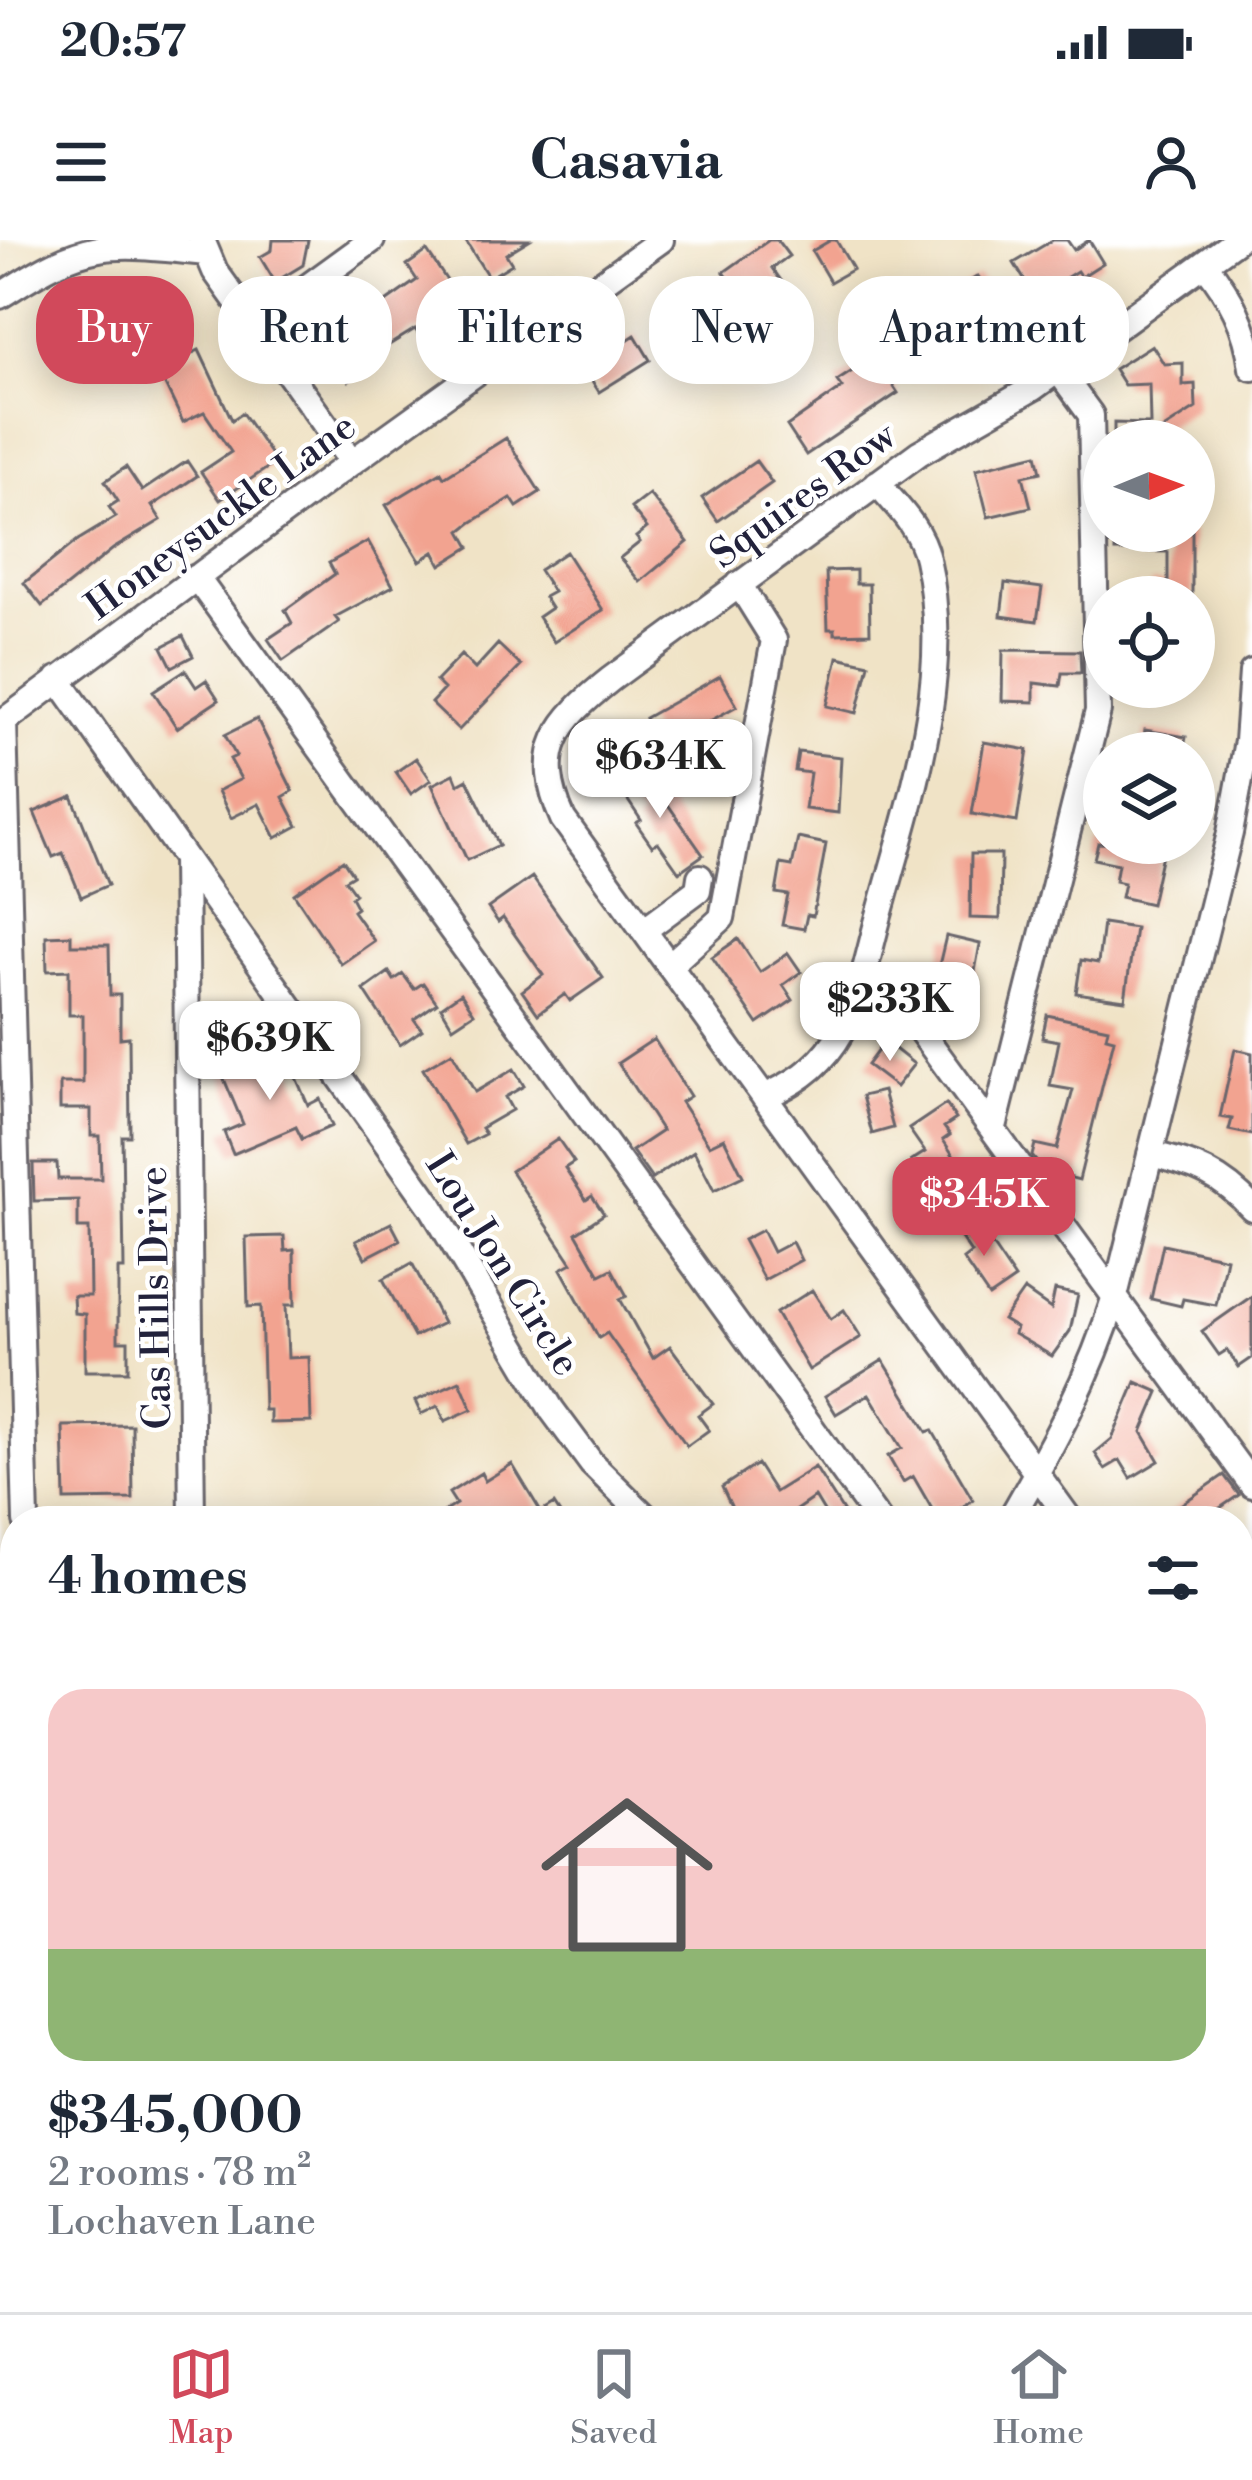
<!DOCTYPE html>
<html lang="en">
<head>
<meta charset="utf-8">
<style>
  :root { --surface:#fff; --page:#f6f6f7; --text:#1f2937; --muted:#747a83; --line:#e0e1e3; --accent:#d1495b }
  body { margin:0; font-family:"Libre Bodoni",serif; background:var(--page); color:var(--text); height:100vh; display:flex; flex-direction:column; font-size:45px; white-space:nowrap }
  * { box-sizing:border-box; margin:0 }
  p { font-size:39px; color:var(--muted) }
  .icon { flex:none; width:66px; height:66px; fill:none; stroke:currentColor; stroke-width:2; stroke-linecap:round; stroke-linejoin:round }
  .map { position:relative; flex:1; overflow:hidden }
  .side { position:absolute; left:0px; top:1266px; width:1254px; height:807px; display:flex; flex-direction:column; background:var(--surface); border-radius:48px 48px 0 0; box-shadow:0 6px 30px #0003 }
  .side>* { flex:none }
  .guide { position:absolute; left:36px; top:36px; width:1182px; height:108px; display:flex; gap:24px }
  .needle { width:78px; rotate:89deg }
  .fabs { position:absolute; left:1083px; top:180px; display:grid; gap:24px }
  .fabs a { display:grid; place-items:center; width:132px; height:132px; border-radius:50%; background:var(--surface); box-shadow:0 6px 30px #0003; font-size:60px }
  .price { position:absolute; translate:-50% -102px; padding:0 27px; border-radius:24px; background:#fff; color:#222; font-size:39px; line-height:78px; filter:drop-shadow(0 3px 6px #0008) }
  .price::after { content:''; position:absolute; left:50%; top:72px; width:36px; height:27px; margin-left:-18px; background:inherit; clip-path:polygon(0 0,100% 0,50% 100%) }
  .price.active { background:var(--accent); color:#fff }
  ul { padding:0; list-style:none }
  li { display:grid; align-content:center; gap:24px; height:636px; padding:0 48px }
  li span { display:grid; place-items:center; height:372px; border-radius:36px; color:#555 }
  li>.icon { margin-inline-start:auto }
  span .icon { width:216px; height:216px; fill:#fffc; stroke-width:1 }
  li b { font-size:51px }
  h2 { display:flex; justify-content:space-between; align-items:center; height:144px; padding:0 48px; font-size:51px }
  .chip { padding:0 42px; border-radius:48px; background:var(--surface); box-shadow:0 6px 30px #0003; font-size:42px; line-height:108px }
  .chip.active { background:var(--accent); color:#fff }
  .status { display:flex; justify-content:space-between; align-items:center; height:84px; padding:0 60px; background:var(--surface); direction:ltr }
  .status svg { height:33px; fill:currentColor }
  header { display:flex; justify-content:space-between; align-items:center; height:156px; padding:0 48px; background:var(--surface); font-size:54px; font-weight:700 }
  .tabs { display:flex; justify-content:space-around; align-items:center; height:168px; border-top:3px solid var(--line); background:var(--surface); font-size:33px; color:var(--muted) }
  .tabs a { display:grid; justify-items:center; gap:6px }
  .tabs .active { color:var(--accent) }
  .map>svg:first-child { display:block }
  .built { fill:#f7d0ca }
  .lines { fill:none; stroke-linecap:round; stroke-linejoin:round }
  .stream { stroke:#69b1e1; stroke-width:6 }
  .building { fill:#f2a390 }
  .minor-casing { stroke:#6a666c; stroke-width:30 }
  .minor { stroke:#fff; stroke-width:24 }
  .labels { text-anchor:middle; stroke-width:9; stroke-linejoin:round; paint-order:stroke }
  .street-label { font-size:39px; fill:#22223b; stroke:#fff }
</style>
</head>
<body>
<div class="status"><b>20:57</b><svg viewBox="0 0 49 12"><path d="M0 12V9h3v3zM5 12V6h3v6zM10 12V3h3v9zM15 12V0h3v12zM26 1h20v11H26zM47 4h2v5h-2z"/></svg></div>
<header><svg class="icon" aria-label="menu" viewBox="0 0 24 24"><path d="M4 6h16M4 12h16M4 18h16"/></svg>Casavia<svg class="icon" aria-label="person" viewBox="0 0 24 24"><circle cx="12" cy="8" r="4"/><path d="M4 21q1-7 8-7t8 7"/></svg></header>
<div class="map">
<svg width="1252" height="2072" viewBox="0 0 1252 2072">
  <rect width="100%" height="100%" fill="#fff"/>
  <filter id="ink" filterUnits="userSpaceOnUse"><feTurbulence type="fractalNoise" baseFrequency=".00833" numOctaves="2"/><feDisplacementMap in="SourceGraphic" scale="24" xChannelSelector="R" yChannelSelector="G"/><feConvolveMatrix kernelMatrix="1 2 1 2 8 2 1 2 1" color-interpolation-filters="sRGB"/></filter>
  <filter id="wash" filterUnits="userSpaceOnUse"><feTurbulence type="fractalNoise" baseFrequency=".004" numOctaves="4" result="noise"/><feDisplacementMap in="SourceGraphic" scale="48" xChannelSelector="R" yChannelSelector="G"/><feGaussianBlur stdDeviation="2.7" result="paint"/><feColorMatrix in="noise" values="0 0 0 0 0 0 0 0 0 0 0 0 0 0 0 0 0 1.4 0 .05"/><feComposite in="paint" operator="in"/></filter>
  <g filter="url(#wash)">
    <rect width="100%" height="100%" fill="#f0e3c6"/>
    <path class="built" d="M563 2058H1055L1056 2072H555Z"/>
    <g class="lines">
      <path class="stream" d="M1240 2072 1252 2056"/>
    </g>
    <g id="blocks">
      <path class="building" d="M273 0H308L303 25 275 42 260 17 272 10Z
        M465 0H529L506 14 512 24 489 38Z
        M769 0H777L789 16 772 28 785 46 751 70 724 32Z
        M831 0H836L853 29 830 42 812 11Z
        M1053 0H1067L1074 10 1089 0 1103 23 1081 37 1077 31 1035 57 1014 23Z
        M427 11 460 60 450 67 458 80 435 96 427 85 417 92 415 89 365 120 369 128 349 141 326 104 417 40 407 25Z
        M978 36 993 61 965 79 950 53Z
        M153 47 170 91 139 103 122 59Z
        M635 95 650 120 599 152 584 128Z
        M1152 105 1164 124 1183 123V145L1195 144 1196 168 1148 199H1114V183L1150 184 1149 144 1124 145 1114 129Z
        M199 110 232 180 242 173 276 222 220 260 201 232 231 212 204 172 183 182 158 130Z
        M874 117 898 153 806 215 787 186 842 148 837 141Z
        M506 198 540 252 517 267 511 258 471 283 461 291 470 307 441 325 434 312 420 321 386 265 441 232 444 237Z
        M1037 214 1041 232 1023 236 1031 267 988 277 976 229Z
        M187 221 197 236 152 266 161 280 113 309 42 366 24 343 78 300 116 277 109 267 118 261 105 241 126 227 142 251Z
        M756 221 772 243 718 281 702 258Z
        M649 254 688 302 640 342 620 318 640 302 636 297 647 288 631 268Z
        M1116 291H1192V357H1151V343H1168V312L1115 311Z
        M368 301 393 346 335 377 339 382 283 421 268 399 292 383 285 370 335 334 329 323Z
        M566 312 603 370 554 402 538 377 551 368 544 357 553 352 539 330Z
        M856 330V344H869L870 393 835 394V389H828L826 331Z
        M1005 343 1042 348 1037 381 1001 376Z
        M183 396 193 416 172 427 162 407Z
        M498 404 521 426 459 490 431 463 444 449 436 441 461 415 475 429Z
        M1003 410 1080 411 1081 433H1062L1060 446 1034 443V462L1002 461Z
        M838 417 869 424 857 473 827 466Z
        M185 430 196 447 206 440 219 460 177 488 153 451Z
        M720 436 737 466 661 508 645 478Z
        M257 479 293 551 283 557 298 586 276 598 259 564 231 578 218 551 241 539 230 519 236 516 225 495Z
        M1145 490 1186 497 1183 513H1141Z
        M984 502 1028 510 1017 582 972 574Z
        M798 512 841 517 838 573 805 569 810 533 795 531Z
        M416 518 431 540 411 554 396 532Z
        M644 530 703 615 679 632 658 602 652 606 636 583 641 580 619 547Z
        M454 534 458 544 467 539 499 605 467 620 432 545Z
        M72 556 108 645 81 657 63 613 53 617 34 572Z
        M798 598 826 604 813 676 807 675 804 689 782 685 788 655 776 653 781 624 792 626Z
        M1098 603 1164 605 1151 664 1121 657 1124 643 1115 641 1118 624 1094 619Z
        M971 614H1001L1000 679 970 678Z
        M343 620 353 635 345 640 355 654 351 657 357 668 353 671 374 701 341 724 294 654Z
        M532 637 603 738 570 761 565 754 538 774 522 751 543 735 503 678 498 682 488 668Z
        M1103 683 1135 688 1125 760 1076 753 1081 720 1098 723Z
        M71 695V705H109L110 755H120V798L129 797 130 896H122L124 1029H118V1101H128V1131H85V1074L74 1073 73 1056H90L89 988H78V960L34 961 33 923H57L58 939H101L100 896H91V869H60V843H83V775H69V730L47 731 46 696Z
        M946 696 980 704 966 781 928 772Z
        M738 699 760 732 788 713 801 732 783 745 793 760 758 784 712 717Z
        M389 732 394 740 403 734 414 749 423 743 437 763 414 779 422 790 400 805 364 750Z
        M461 753 474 773 453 787 441 767Z
        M1047 775 1108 788 1106 797 1114 799 1079 940 1043 930 1032 916 1035 904 1057 909 1073 850 1050 846 1059 801 1042 798Z
        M654 799 690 856 681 862 709 905 724 898 743 936 714 950 694 911 652 939 632 911 662 891 618 823Z
        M885 801 914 824 896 847 867 825Z
        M283 808 308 865 320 859 332 886 302 899 296 887 233 914 224 892 243 884 222 834Z
        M1235 809 1252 813V895L1229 890 1232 879 1220 877Z
        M452 812 475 852 514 829 524 846 505 857 512 870 481 888 485 894 466 904 423 829Z
        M883 851 893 888 872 894 862 856Z
        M946 864 956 879 944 887 950 895 943 900 957 921 950 925 959 939 934 955 911 921 925 912 909 889Z
        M558 899 574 922 565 928 586 960 592 956 604 974 576 993 600 1035 612 1029 627 1056 620 1059 653 1118 670 1106 713 1164 698 1175 709 1190 687 1206 607 1093 599 1098 561 1029 572 1023 511 931Z
        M973 977 1015 1039 989 1057 963 1019 971 1013 955 989Z
        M391 983 400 1000 365 1018 356 1001Z
        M762 990 773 1012 792 1002 801 1020 764 1040 743 1000Z
        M284 996 285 1011 294 1010 295 1065H286L288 1118 309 1117 311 1182 270 1183V1170H264L261 1066 248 1067 246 997Z
        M1163 1004 1226 1018 1216 1065 1183 1059 1181 1066 1151 1059Z
        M412 1023 443 1083 414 1097 383 1039Z
        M812 1050 831 1079 844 1070 861 1097 809 1130 776 1073Z
        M1024 1050 1051 1069 1055 1050 1078 1055 1070 1091 1052 1116 1014 1094 1016 1088 1003 1080Z
        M1252 1056V1118L1239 1127 1227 1110 1219 1115 1202 1091Z
        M883 1120 927 1192 932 1190 973 1260 959 1269 966 1281H939L913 1236 903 1242 888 1216 902 1208 869 1154 836 1174 825 1156Z
        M460 1141 472 1169 445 1181 438 1166 421 1174 415 1161Z
        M1136 1142 1159 1152 1142 1192 1159 1221 1131 1238 1120 1220 1105 1229 1095 1213 1112 1199Z
        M132 1185 133 1259 65 1260 63 1186Z
        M512 1224 541 1272 554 1264 565 1281H492L487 1273 473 1281H429L456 1264 449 1253 481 1233 485 1241Z
        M757 1224 775 1252 815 1227 843 1271 829 1280 815 1257 780 1281H738L722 1247Z
        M1224 1235 1239 1255 1201 1281H1157Z
        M52 2058H155V2072H52Z
        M284 2058H326V2072H284Z
        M395 2058H464L469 2072H363Z
        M584 2058H626L620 2072H579Z
        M961 2058H1043V2072H990Z"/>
    </g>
  </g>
  <g filter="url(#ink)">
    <use href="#blocks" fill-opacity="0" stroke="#6a666c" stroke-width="3"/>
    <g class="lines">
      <defs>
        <path id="minor" d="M202 0 215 31 352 222
          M1205 24C1230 56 1247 86 1252 128
          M0 56C86 0 103 2 206 13
          M255 85 372 0
          M196 337 879 1281
          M58 439 431 966 552 1170 592 1224 650 1281
          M4 481 26 1281
          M0 484 352 222 661 0
          M185 619 192 1281
          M644 690 698 650 700 637
          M669 726 722 678 774 400 739 344
          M853 763 917 786 1252 1245
          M764 857C793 844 816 830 835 802 860 765 868 714 880 672 911 559 954 436 927 319 921 289 896 265 877 243
          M994 887 1098 471 1091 175 1058 130
          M1150 914C1193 923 1222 935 1252 968
          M1009 1281C1052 1207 1090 1137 1115 1056L1230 593 1247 501 1252 432
          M1071 1281 563 579C532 510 558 481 611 439L919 213 1033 148 1237 0
          M1239 1513 1252 1532
          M1239 1761 1252 1778
          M1239 1818 1250 1809
          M35 2058V2072
          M234 2058V2072
          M1073 2058V2072
          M1132 2058 1133 2072
          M560 2072 568 2058"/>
      </defs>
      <use href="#minor" class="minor-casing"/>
      <use href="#minor" class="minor"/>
    </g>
  </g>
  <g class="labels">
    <g class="street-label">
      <text transform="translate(802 254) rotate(-36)" y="14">Squires Row</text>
      <text transform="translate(220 275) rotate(-36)" y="14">Honeysuckle Lane</text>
      <text transform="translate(504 1023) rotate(58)" y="14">Lou Jon Circle</text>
      <text transform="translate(154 1058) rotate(-91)" y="14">Cas Hills Drive</text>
    </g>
  </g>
</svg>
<div class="fabs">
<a><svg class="needle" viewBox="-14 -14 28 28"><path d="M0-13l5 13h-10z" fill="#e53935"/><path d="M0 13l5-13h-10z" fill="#747a83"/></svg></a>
<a><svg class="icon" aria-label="locate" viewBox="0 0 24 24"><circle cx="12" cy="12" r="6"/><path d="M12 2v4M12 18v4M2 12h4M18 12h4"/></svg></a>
<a><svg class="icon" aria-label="layers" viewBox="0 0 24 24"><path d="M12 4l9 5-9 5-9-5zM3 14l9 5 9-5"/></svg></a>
</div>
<b class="price" style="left:660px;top:581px">$634K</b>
<b class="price" style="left:890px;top:824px">$233K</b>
<b class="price" style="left:270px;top:863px">$639K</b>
<b class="price active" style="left:984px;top:1019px">$345K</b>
<div class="guide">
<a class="chip active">Buy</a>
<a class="chip">Rent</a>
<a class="chip">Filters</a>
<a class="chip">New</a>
<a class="chip">Apartment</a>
</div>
<section class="side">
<h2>4 homes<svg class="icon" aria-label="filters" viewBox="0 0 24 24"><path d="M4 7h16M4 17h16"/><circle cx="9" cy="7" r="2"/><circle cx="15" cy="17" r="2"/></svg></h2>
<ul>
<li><span style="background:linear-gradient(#f6c9c9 70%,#8fb573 0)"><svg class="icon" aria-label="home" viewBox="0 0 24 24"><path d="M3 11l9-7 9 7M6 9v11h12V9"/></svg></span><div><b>$345,000</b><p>2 rooms · 78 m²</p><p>Lochaven Lane</p></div></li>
</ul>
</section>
</div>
<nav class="tabs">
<a class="active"><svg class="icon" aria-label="map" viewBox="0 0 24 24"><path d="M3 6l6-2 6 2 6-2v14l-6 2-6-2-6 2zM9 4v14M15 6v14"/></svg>Map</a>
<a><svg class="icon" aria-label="saved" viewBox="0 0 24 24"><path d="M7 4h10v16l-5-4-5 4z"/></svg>Saved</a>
<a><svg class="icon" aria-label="home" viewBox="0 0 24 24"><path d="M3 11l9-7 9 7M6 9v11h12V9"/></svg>Home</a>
</nav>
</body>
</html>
